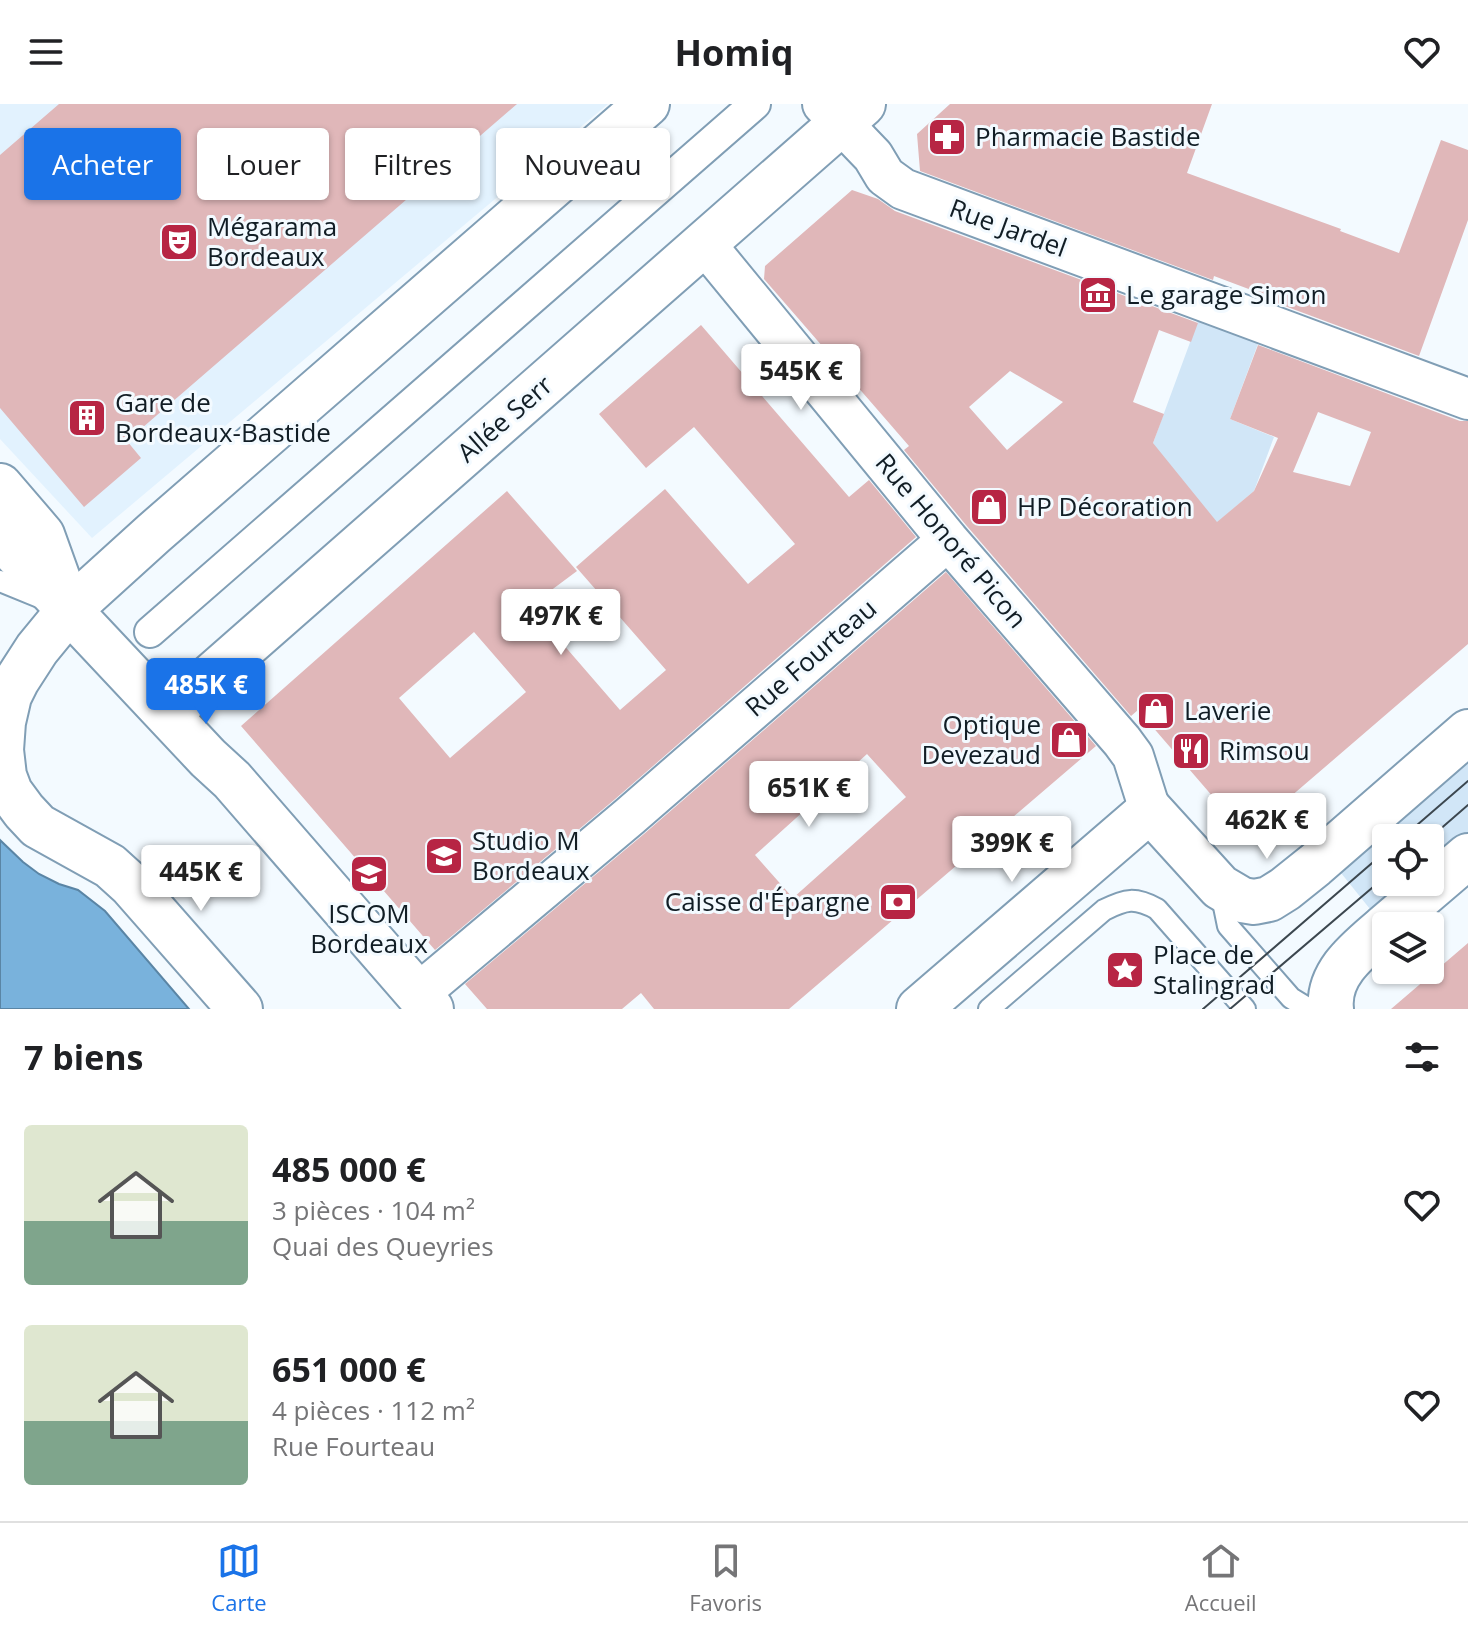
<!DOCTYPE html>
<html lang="fr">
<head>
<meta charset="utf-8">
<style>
  :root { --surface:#fff; --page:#f6f6f6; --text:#202124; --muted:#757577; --line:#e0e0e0; --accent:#1a73e8 }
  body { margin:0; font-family:"Open Sans",sans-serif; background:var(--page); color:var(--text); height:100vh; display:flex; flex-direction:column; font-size:30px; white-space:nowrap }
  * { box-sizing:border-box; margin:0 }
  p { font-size:26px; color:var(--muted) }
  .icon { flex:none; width:44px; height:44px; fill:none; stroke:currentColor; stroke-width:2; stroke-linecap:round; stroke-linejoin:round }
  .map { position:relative; height:905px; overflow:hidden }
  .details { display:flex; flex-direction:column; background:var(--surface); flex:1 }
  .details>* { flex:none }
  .hud { position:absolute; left:24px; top:24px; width:800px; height:72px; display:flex; gap:16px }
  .fabs { position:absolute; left:1372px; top:720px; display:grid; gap:16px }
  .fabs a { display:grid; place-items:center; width:72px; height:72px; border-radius:8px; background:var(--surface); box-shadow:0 2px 6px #0004; font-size:40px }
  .price { position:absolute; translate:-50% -68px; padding:0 18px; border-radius:8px; background:#fff; color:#222; font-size:26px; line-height:52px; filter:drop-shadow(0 2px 4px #0008) }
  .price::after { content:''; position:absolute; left:50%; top:48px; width:24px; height:18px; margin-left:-12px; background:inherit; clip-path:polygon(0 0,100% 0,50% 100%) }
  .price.on { background:var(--accent); color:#fff }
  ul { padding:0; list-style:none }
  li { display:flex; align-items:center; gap:24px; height:200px; padding:0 24px }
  li span { display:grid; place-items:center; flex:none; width:224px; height:160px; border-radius:8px; color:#555 }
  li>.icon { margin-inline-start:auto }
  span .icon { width:96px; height:96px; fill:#fffc; stroke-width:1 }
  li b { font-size:34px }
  h2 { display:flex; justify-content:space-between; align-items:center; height:96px; padding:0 24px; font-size:34px }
  .pill { padding:0 28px; border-radius:8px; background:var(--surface); box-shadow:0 2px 6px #0004; font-size:28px; line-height:72px }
  .pill.on { background:var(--accent); color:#fff }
  header { display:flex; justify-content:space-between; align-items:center; height:104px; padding:0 24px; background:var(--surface); font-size:36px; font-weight:700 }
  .tab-bar { display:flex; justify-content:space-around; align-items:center; height:112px; border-top:2px solid var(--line); background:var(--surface); font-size:22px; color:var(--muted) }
  .tab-bar a { display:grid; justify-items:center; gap:4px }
  .tab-bar .on { color:var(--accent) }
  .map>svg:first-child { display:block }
  .built { fill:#e2f2fe }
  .green { fill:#d1e6f7 }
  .water { fill:#79b2dc; stroke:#5a85a5; stroke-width:2 }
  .building { fill:#e0b7b9; fill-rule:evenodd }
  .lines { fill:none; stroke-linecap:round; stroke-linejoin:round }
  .service-casing { stroke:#809eb5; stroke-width:24 }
  .pedestrian-casing { stroke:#809eb5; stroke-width:34 }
  .minor-casing { stroke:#809eb5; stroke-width:44 }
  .tertiary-casing { stroke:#809eb5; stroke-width:48 }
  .secondary-casing { stroke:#809eb5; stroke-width:48 }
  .service { stroke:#fff; stroke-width:20 }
  .pedestrian { stroke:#fff; stroke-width:30 }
  .minor { stroke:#fff; stroke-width:40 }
  .tertiary { stroke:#fff; stroke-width:44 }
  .secondary { stroke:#fff; stroke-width:44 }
  .tram { stroke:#3c474f; stroke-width:2 }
  .labels { text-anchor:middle; stroke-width:6; stroke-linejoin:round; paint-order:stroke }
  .poi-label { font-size:26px; fill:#111d25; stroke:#f3faff; text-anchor:start }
  .street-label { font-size:26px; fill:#111d25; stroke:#f3faff }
</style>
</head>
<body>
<header><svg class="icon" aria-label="menu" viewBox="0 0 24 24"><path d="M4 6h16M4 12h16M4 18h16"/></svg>Homiq<svg class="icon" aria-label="heart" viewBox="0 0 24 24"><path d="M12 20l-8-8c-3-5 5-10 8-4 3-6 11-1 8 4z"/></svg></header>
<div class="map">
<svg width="1468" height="905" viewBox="0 0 1468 905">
  <rect width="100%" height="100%" fill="#f3faff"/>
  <path class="built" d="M0 0H608L92 434 0 335Z"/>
  <path class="green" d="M1199 214 1259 237 1230 315 1274 333 1254 387 1186 445 1153 339Z
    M1468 650V730L1430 762V734H1386V778H1412L1374 810 1337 764Z"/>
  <path class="water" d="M0 736 23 758 39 770 59 780 78 786 105 807 189 905H0Z"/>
  <path class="building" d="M59 0H517L127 337 141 354 84 403 0 304V51Z
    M950 0H1212L1187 69 1341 125 1340 127 1399 149 1441 36 1468 46V116L1419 252 1274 198 1275 195 1214 172 1213 176 920 67 917 30Z
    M852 86 878 95 895 107 1198 219 1191 238 1159 226 1133 298 1164 310 1153 339 1217 418 1254 387 1278 334 1230 315 1258 241 1460 317H1468V540L1246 731 1138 606 1131 612 966 421 904 346 909 342 764 175 765 162ZM1010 267 1063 298 1007 346 969 303ZM1318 308 1371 328 1350 382 1293 368Z
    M701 221 849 393 869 376 916 433 614 696 435 846 241 622 507 387 577 467 530 502 620 606 666 566 576 463 665 385 748 480 795 440 694 323 646 364 599 310ZM474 528 526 588 450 654 399 594Z
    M946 468 1096 642 789 905H654L641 889 622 905H487L465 880 644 730ZM867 650 906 693 793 794 755 751Z
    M1468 839V905H1391Z"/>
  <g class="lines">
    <defs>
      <path id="service" d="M0 477 44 495
        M1221 788 1228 822 1291 894 1309 905
        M989 905 1104 806C1126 795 1135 793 1157 805L1245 905"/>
      <path id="pedestrian" d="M150 528 755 0"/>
      <path id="minor" d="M823 0 873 52 885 72 903 85 1468 295
        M704 139 948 436 1122 637 1133 652 1150 706
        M418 890 629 713 948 436"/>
      <path id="tertiary" d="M69 506 208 654 232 676 431 905
        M168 610 863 0
        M1386 822 1468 752
        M240 905 131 781 110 762 38 722 24 707 10 688 4 672 1 646 3 618 9 592 17 576 37 545 69 506 154 429 647 0
        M919 905 1150 706 1220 783 1242 796 1254 798 1269 795 1285 785 1315 761 1468 628
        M1331 905C1327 868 1361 844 1386 822"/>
      <path id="secondary" d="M0 382 42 431 69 506
        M0 432 56 492"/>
    </defs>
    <use href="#service" class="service-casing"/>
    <use href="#pedestrian" class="pedestrian-casing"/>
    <use href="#minor" class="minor-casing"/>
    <use href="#tertiary" class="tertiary-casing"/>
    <use href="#secondary" class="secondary-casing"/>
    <use href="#service" class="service"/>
    <use href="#pedestrian" class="pedestrian"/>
    <use href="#minor" class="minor"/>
    <use href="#tertiary" class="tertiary"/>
    <use href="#secondary" class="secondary"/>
    <path class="tram" d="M1402 734 1468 677
      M1430 734 1468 701
      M1203 905 1386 747
      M1230 905 1386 772"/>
  </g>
  <defs>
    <symbol id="pharmacy-square" viewBox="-11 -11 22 22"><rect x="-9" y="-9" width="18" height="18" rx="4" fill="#b72544" stroke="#f3faff"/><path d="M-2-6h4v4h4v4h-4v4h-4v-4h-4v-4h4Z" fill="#fff"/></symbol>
    <symbol id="theatre-square" viewBox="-11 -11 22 22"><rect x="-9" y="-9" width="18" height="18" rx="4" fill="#b72544" stroke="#f3faff"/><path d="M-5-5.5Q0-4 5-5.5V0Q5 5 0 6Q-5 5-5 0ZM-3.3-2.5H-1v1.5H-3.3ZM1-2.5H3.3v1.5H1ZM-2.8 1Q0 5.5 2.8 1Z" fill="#fff"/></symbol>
    <symbol id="museum-square" viewBox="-11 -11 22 22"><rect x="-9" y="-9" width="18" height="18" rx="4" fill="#b72544" stroke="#f3faff"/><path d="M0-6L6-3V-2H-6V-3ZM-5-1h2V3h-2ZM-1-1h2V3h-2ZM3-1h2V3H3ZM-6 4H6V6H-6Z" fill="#fff"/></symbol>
    <symbol id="building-square" viewBox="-11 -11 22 22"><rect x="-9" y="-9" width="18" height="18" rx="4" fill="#b72544" stroke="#f3faff"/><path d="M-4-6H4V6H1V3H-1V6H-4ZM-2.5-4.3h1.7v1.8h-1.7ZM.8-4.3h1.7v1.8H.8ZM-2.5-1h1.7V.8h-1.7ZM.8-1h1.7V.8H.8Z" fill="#fff"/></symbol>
    <symbol id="shop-square" viewBox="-11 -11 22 22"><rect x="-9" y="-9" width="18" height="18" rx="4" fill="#b72544" stroke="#f3faff"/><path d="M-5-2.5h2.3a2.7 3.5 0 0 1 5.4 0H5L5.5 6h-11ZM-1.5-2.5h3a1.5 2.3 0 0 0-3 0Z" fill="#fff"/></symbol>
    <symbol id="restaurant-square" viewBox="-11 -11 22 22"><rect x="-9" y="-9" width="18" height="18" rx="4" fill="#b72544" stroke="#f3faff"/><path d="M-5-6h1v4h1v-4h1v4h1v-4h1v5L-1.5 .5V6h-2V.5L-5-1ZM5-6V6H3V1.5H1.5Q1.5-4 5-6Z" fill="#fff"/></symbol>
    <symbol id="university-square" viewBox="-11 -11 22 22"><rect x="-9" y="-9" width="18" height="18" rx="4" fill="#b72544" stroke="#f3faff"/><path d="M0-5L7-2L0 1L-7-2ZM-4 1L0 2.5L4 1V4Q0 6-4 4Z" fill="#fff"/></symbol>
    <symbol id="bank-square" viewBox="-11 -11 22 22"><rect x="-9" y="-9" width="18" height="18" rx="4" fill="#b72544" stroke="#f3faff"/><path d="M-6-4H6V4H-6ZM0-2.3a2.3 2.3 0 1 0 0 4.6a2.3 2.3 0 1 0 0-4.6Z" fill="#fff"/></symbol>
    <symbol id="sight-square" viewBox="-11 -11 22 22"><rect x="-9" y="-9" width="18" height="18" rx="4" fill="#b72544" stroke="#f3faff"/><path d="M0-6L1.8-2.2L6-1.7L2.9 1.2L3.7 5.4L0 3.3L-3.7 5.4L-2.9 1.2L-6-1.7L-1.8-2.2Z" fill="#fff"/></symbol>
  </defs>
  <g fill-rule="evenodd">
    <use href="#pharmacy-square" x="925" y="11" width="44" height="44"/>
    <use href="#theatre-square" x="157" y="116" width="44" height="44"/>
    <use href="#museum-square" x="1076" y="169" width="44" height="44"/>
    <use href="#building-square" x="65" y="292" width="44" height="44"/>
    <use href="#shop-square" x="967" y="381" width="44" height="44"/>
    <use href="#shop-square" x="1134" y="585" width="44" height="44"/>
    <use href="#shop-square" x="1047" y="614" width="44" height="44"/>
    <use href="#restaurant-square" x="1169" y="625" width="44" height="44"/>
    <use href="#university-square" x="422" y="730" width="44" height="44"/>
    <use href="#university-square" x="347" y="748" width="44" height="44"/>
    <use href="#bank-square" x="876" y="776" width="44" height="44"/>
    <use href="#sight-square" x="1103" y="844" width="44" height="44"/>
  </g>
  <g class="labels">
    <g class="poi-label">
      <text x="975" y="42">Pharmacie Bastide</text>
      <text x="207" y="132">Mégarama<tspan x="207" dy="30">Bordeaux</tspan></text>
      <text x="1126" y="200">Le garage Simon</text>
      <text x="115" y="308">Gare de<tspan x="115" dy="30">Bordeaux-Bastide</tspan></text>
      <text x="1017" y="412">HP Décoration</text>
      <text x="1184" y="616">Laverie</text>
      <text x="1041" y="630" text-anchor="end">Optique<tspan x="1041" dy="30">Devezaud</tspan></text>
      <text x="1219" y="656">Rimsou</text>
      <text x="472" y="746">Studio M<tspan x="472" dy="30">Bordeaux</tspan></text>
      <text x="870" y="807" text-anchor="end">Caisse d'Épargne</text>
      <text x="369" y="819" text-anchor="middle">ISCOM<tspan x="369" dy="30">Bordeaux</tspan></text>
      <text x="1153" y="860">Place de<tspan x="1153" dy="30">Stalingrad</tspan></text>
    </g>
    <g class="street-label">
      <text transform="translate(1008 124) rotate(20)" y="9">Rue Jardel</text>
      <text transform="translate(505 315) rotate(-41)" y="9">Allée Serr</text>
      <text transform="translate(951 437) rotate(50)" y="9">Rue Honoré Picon</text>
      <text transform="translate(811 554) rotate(-41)" y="9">Rue Fourteau</text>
    </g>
  </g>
</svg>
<div class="fabs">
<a><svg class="icon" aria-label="locate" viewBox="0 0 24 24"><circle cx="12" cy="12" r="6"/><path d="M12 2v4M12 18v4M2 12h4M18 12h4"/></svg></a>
<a><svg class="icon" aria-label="layers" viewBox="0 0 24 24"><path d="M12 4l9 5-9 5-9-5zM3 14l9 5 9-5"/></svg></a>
</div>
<b class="price" style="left:801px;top:308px">545K €</b>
<b class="price" style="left:561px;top:553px">497K €</b>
<b class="price on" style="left:206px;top:622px">485K €</b>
<b class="price" style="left:809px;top:725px">651K €</b>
<b class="price" style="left:1267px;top:757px">462K €</b>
<b class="price" style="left:1012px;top:780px">399K €</b>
<b class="price" style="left:201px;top:809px">445K €</b>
<div class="hud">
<a class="pill on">Acheter</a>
<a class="pill">Louer</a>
<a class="pill">Filtres</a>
<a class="pill">Nouveau</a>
</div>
</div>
<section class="details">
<h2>7 biens<svg class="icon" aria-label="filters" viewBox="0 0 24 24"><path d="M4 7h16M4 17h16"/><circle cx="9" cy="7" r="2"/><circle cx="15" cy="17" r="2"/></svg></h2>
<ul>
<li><span style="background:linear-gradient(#dfe7d0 60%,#7fa58c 0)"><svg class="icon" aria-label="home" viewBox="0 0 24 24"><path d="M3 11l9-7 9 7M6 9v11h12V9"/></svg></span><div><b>485 000 €</b><p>3 pièces · 104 m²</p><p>Quai des Queyries</p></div><svg class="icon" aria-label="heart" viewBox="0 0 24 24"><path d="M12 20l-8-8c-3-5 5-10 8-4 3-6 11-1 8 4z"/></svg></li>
<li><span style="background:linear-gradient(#dfe7d0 60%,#7fa58c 0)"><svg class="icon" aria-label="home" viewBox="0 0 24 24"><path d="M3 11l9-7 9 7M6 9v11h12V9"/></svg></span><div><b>651 000 €</b><p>4 pièces · 112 m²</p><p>Rue Fourteau</p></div><svg class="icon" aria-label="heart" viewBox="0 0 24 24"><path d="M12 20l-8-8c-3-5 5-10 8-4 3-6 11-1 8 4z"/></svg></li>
</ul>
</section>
<nav class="tab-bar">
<a class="on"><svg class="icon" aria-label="map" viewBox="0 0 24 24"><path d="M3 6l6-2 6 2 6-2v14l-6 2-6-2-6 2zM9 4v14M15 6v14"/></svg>Carte</a>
<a><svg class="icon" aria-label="saved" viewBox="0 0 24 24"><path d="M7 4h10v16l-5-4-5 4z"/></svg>Favoris</a>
<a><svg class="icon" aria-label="home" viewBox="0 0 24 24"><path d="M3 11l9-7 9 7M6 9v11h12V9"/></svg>Accueil</a>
</nav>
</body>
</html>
